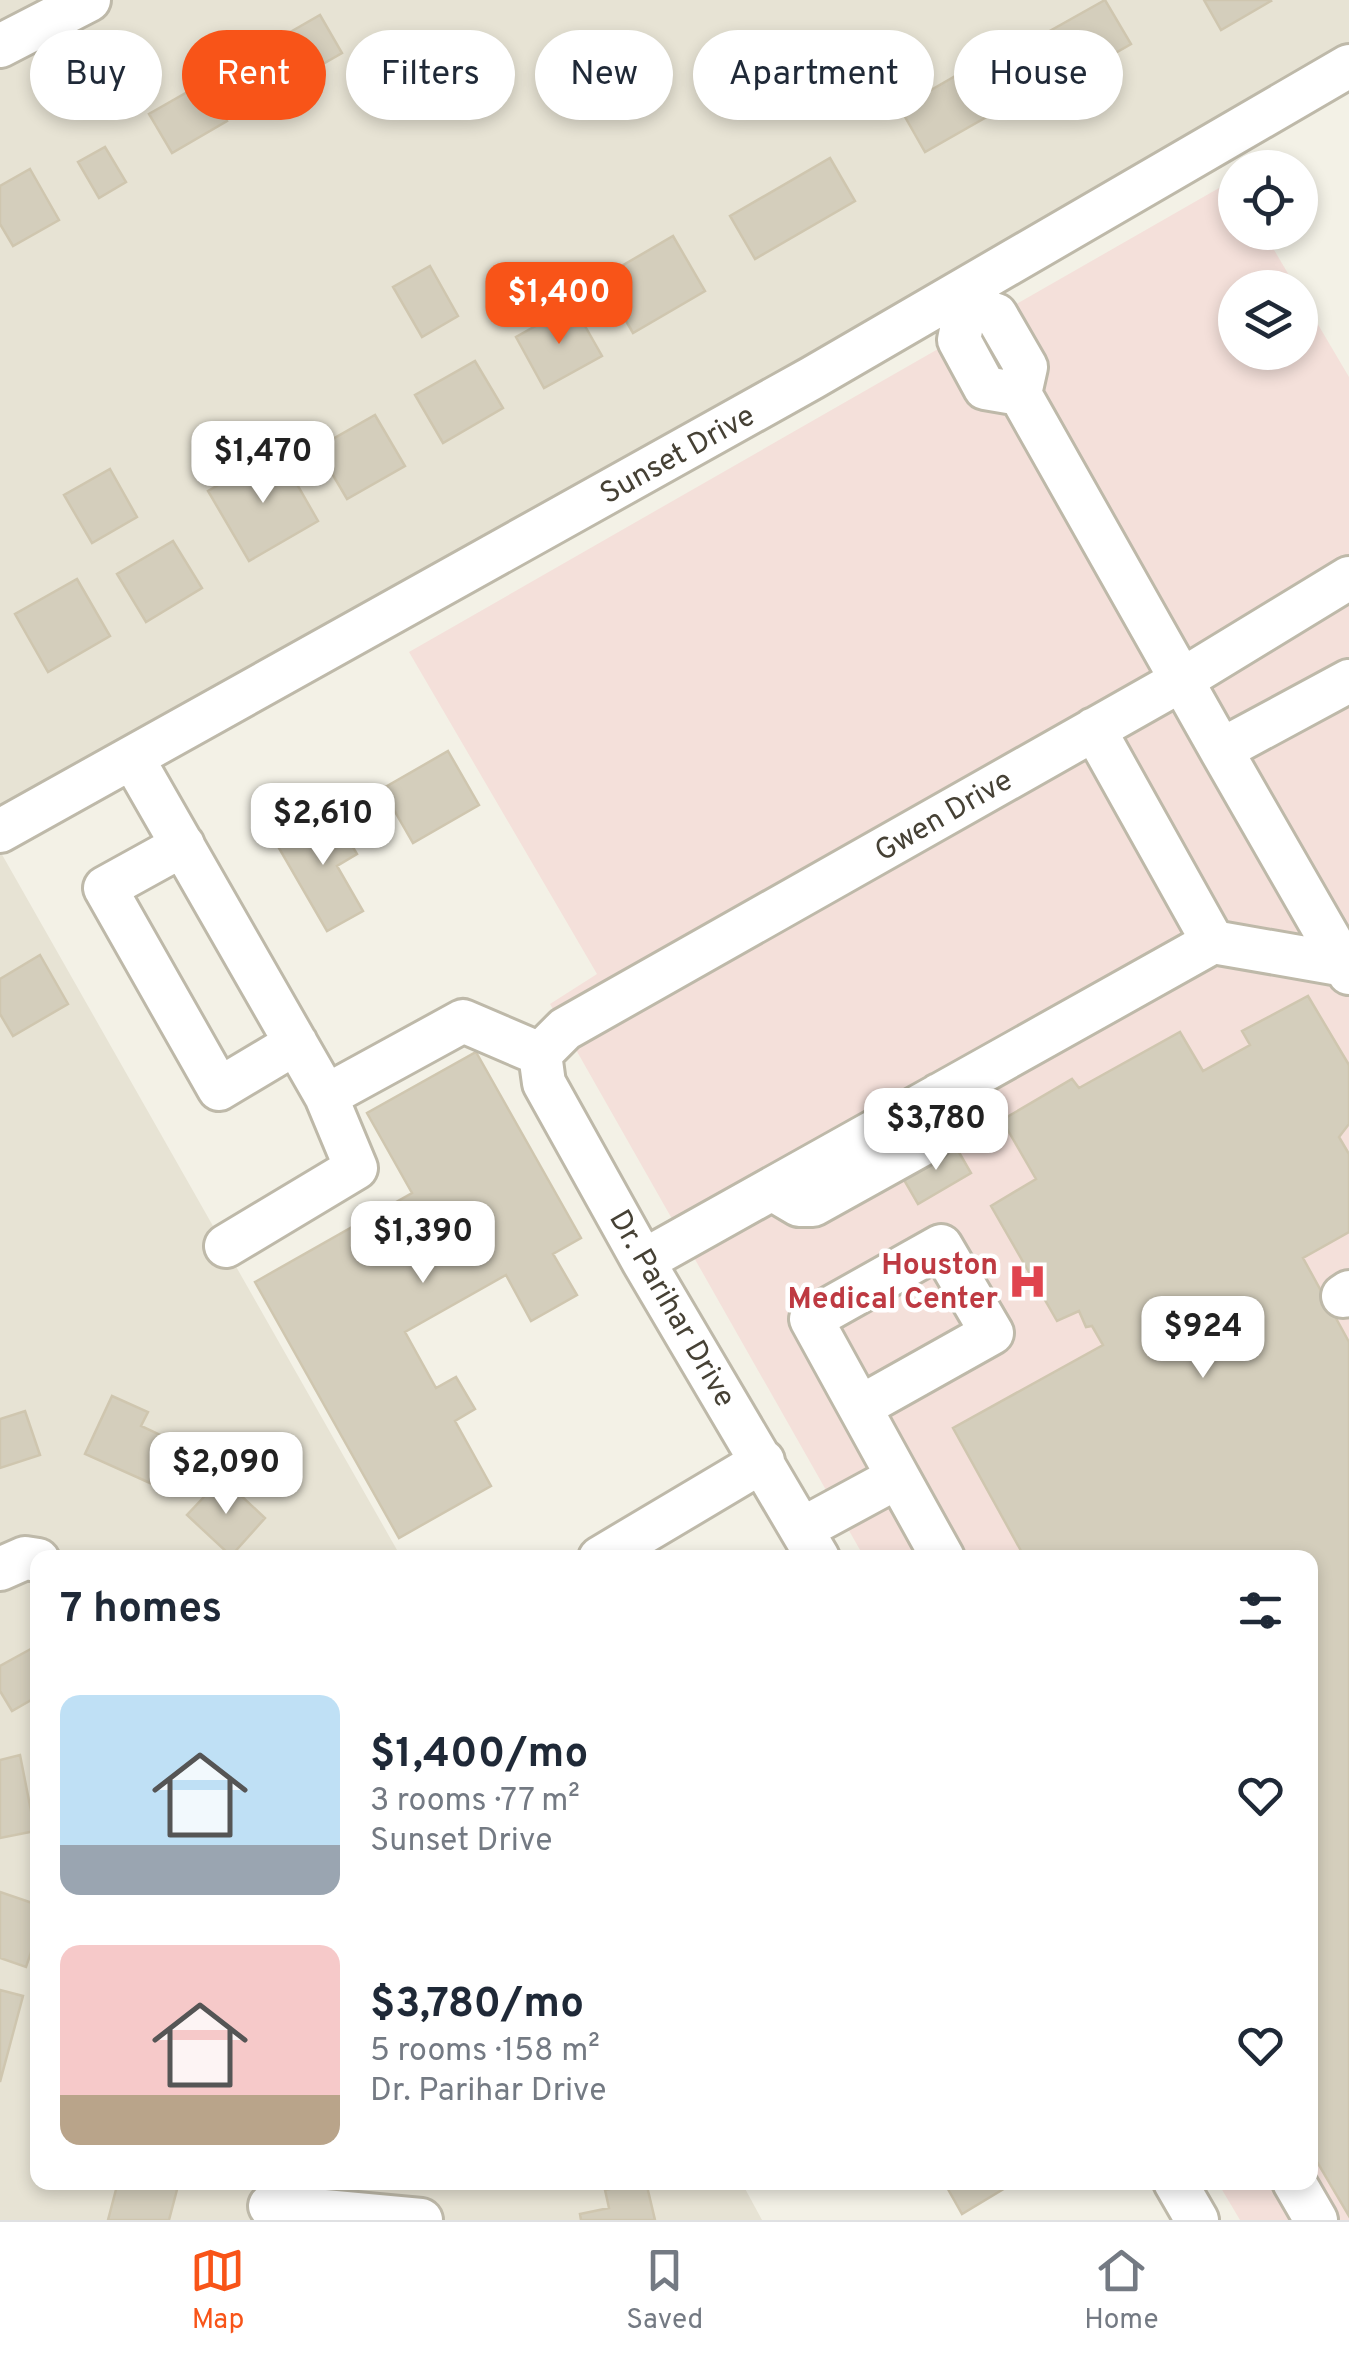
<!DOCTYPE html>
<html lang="en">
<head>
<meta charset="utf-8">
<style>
  :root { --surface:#fff; --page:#f2f2f3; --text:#1f2937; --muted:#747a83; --line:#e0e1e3; --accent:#f85418 }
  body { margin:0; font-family:Overpass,sans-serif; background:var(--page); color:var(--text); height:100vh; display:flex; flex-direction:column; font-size:38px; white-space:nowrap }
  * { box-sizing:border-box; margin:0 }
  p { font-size:32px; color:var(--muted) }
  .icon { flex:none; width:55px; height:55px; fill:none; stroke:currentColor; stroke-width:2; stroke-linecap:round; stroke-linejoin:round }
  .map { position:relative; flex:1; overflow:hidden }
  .sheet { position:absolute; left:30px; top:1550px; width:1288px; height:640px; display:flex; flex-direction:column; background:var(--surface); border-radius:20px; box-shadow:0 5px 15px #0003 }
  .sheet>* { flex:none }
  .top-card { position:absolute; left:30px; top:30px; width:1290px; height:90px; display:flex; gap:20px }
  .tools { position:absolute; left:1218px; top:150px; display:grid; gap:20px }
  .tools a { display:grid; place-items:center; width:100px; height:100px; border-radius:50%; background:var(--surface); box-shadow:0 5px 15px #0003; font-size:50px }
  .price { position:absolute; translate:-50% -85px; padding:0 22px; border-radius:20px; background:#fff; color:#222; font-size:32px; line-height:65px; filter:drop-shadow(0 2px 5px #0008) }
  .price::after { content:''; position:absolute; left:50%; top:60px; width:30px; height:22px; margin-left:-15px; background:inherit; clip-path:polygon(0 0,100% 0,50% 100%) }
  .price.active { background:var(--accent); color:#fff }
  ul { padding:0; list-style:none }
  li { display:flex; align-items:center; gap:30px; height:250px; padding:0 30px }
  li span { display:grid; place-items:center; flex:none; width:280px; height:200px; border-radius:20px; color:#555 }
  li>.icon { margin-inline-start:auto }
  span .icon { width:120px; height:120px; fill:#fffc; stroke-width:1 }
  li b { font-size:42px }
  h2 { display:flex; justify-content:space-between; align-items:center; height:120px; padding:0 30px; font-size:42px }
  .tag { padding:0 35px; border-radius:45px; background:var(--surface); box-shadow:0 5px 15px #0003; font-size:35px; line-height:90px }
  .tag.active { background:var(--accent); color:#fff }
  .tabs { display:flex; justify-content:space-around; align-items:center; height:140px; border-top:2px solid var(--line); background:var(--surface); font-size:28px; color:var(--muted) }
  .tabs a { display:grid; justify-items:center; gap:5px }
  .tabs .active { color:var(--accent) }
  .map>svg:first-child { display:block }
  .residential { fill:#e7e3d4 }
  .medical { fill:#f4e0da }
  .building { fill:#d4cebc; stroke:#cfc6af; stroke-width:2.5 }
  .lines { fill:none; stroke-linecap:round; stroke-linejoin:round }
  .minor-casing { stroke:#beb9a9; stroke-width:48 }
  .minor { stroke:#fff; stroke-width:42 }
  .labels { text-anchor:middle; stroke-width:9; stroke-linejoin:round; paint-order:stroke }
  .street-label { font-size:30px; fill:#464135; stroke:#fff }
  .health-label { font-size:30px; font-weight:bold; fill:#be3a42; stroke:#fff; text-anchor:end }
</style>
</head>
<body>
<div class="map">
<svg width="1349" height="2220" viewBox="0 0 1349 2220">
  <rect width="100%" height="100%" fill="#f3f1e6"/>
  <path class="residential" d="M0 0H1349V52L0 819Z
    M0 851 401 1557 38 1558V2182L742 2183 762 2220H0Z"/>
  <path class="medical" d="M1233 180 1235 232 1264 233 1296 287 1235 288V352H1300V294L1349 377V2220H1240L1218 2183 1310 2182V1558L864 1557 550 1004 597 974 409 652Z"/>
  <path class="building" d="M1105 0 1131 44 1058 86 1032 41Z
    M1204 0H1270L1271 1 1221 30Z
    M320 15 342 53 267 96 245 58Z
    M971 67 997 111 925 152 900 108Z
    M205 82 227 121 172 153 149 114Z
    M105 147 126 182 99 198 78 162Z
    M830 158 855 201 755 259 730 216Z
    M30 169 59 220 13 246 0 224V186Z
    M673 236 705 291 633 333 601 278Z
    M430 266 458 316 422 337 393 287Z
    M573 305 602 356 544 388 516 337Z
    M475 361 503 408 443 443 415 395Z
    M375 415 405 466 347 499 317 448Z
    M278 451 318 521 249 561 208 491Z
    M110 469 137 517 92 543 64 495Z
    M173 541 202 588 146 622 117 574Z
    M77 579 110 636 48 672 15 614Z
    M448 751 479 805 413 843 382 789Z
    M331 810 357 854 337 866 363 911 327 931 276 843Z
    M40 955 68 1004 13 1036 0 1014V979Z
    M1308 996 1349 1065V1124L1339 1137 1349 1154V1232L1303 1258 1349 1342V2216L1310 2150V1558H1025L953 1428 1103 1345 1092 1326 1086 1327 1079 1311 1057 1321 991 1206 1036 1179 1002 1120 1072 1079 1079 1088 1180 1032 1203 1071 1250 1045 1242 1031Z
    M476 1052 581 1238 553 1254 577 1295 531 1321 506 1275 405 1332 436 1388 456 1377 475 1409 455 1421 491 1486 399 1538 255 1282 412 1193 367 1113Z
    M953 1142 971 1173 918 1204 900 1173Z
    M112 1396 148 1412 141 1426 169 1439 150 1483 85 1454Z
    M25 1411 40 1455 0 1468V1419Z
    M222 1478 265 1518 231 1556 187 1515Z
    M38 1645V1696L12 1711 0 1691V1666Z
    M20 1755 35 1831 0 1838V1760Z
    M0 1892 38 1905V1932L26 1967 0 1958Z
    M0 1990 23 1996 0 2082Z
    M118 2182H179L169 2220H108Z
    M639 2182H646L655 2220H581L580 2214 609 2208 605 2190Z
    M944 2182H1015L962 2214Z"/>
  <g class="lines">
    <defs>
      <path id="minor" d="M0 46 89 0
        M959 293 966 305 959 340 985 388 1020 394
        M966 305 996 315 1026 367 1020 394 1221 750 1349 681
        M1094 729 1213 942 1345 965 1349 963
        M1221 750 1349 973
        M133 759 326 1096 463 1021 540 1054
        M0 831 812 378 1349 66
        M183 845 105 888 219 1089 296 1043
        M540 1054 565 1029 1180 681 1349 578
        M540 1054 544 1083 643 1261 818 1558
        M772 1189 799 1205H813L930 1140 939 1113V1095
        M226 1246 356 1168 326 1096
        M643 1261 1213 942
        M1343 1296 1349 1292
        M860 1407 992 1333 941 1246 811 1319 898 1477
        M802 1529 898 1477 943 1558
        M600 1558 763 1461
        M0 1569 25 1558 38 1560
        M1175 2182 1197 2220
        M1294 2182 1316 2220
        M270 2206 421 2220"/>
    </defs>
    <use href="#minor" class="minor-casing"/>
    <use href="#minor" class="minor"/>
  </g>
  <defs>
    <symbol id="hospital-bare" viewBox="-9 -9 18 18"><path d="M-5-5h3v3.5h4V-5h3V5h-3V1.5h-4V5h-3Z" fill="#e0444e" stroke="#fff" stroke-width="2.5" paint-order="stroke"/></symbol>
  </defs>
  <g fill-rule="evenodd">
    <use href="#hospital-bare" x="1000" y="1254" width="55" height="55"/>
  </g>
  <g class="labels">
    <g class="street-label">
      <text transform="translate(677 454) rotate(-29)" y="10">Sunset Drive</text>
      <text transform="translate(943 815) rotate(-30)" y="10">Gwen Drive</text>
      <text transform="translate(673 1308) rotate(60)" y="10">Dr. Parihar Drive</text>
    </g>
    <g class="health-label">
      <text x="998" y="1274">Houston<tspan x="998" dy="34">Medical Center</tspan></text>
    </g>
  </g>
</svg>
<div class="tools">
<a><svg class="icon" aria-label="locate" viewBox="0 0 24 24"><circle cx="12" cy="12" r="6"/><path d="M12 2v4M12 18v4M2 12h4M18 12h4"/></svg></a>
<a><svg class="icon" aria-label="layers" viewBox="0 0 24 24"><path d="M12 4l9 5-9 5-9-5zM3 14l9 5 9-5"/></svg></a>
</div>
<b class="price active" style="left:559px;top:347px">$1,400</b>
<b class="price" style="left:263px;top:506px">$1,470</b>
<b class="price" style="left:323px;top:868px">$2,610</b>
<b class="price" style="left:936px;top:1173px">$3,780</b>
<b class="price" style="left:423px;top:1286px">$1,390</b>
<b class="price" style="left:1203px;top:1381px">$924</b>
<b class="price" style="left:226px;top:1517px">$2,090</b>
<div class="top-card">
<a class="tag">Buy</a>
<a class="tag active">Rent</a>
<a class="tag">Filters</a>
<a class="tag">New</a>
<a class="tag">Apartment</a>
<a class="tag">House</a>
</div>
<section class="sheet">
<h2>7 homes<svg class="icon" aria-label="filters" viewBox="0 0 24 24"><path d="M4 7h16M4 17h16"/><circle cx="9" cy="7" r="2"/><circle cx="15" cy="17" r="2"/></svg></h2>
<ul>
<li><span style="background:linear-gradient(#bfe0f5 75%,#9aa5b1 0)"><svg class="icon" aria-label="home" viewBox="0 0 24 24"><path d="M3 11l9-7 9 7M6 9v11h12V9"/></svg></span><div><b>$1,400/mo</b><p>3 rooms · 77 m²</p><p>Sunset Drive</p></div><svg class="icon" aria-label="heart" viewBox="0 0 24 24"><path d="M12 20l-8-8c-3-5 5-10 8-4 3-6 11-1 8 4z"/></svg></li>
<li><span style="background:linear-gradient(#f6c9c9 75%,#b9a48a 0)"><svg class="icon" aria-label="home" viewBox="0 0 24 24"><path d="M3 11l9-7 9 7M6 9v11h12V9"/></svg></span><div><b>$3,780/mo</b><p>5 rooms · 158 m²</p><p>Dr. Parihar Drive</p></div><svg class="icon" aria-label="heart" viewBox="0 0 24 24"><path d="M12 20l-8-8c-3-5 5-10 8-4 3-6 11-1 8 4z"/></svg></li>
</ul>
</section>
</div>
<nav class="tabs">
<a class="active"><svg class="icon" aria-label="map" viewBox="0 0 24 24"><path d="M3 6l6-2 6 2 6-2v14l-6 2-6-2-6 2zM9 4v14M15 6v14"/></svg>Map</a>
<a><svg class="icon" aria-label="saved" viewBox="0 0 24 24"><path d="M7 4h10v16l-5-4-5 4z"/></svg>Saved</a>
<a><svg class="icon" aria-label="home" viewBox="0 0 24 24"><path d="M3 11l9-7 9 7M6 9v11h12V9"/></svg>Home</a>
</nav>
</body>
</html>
